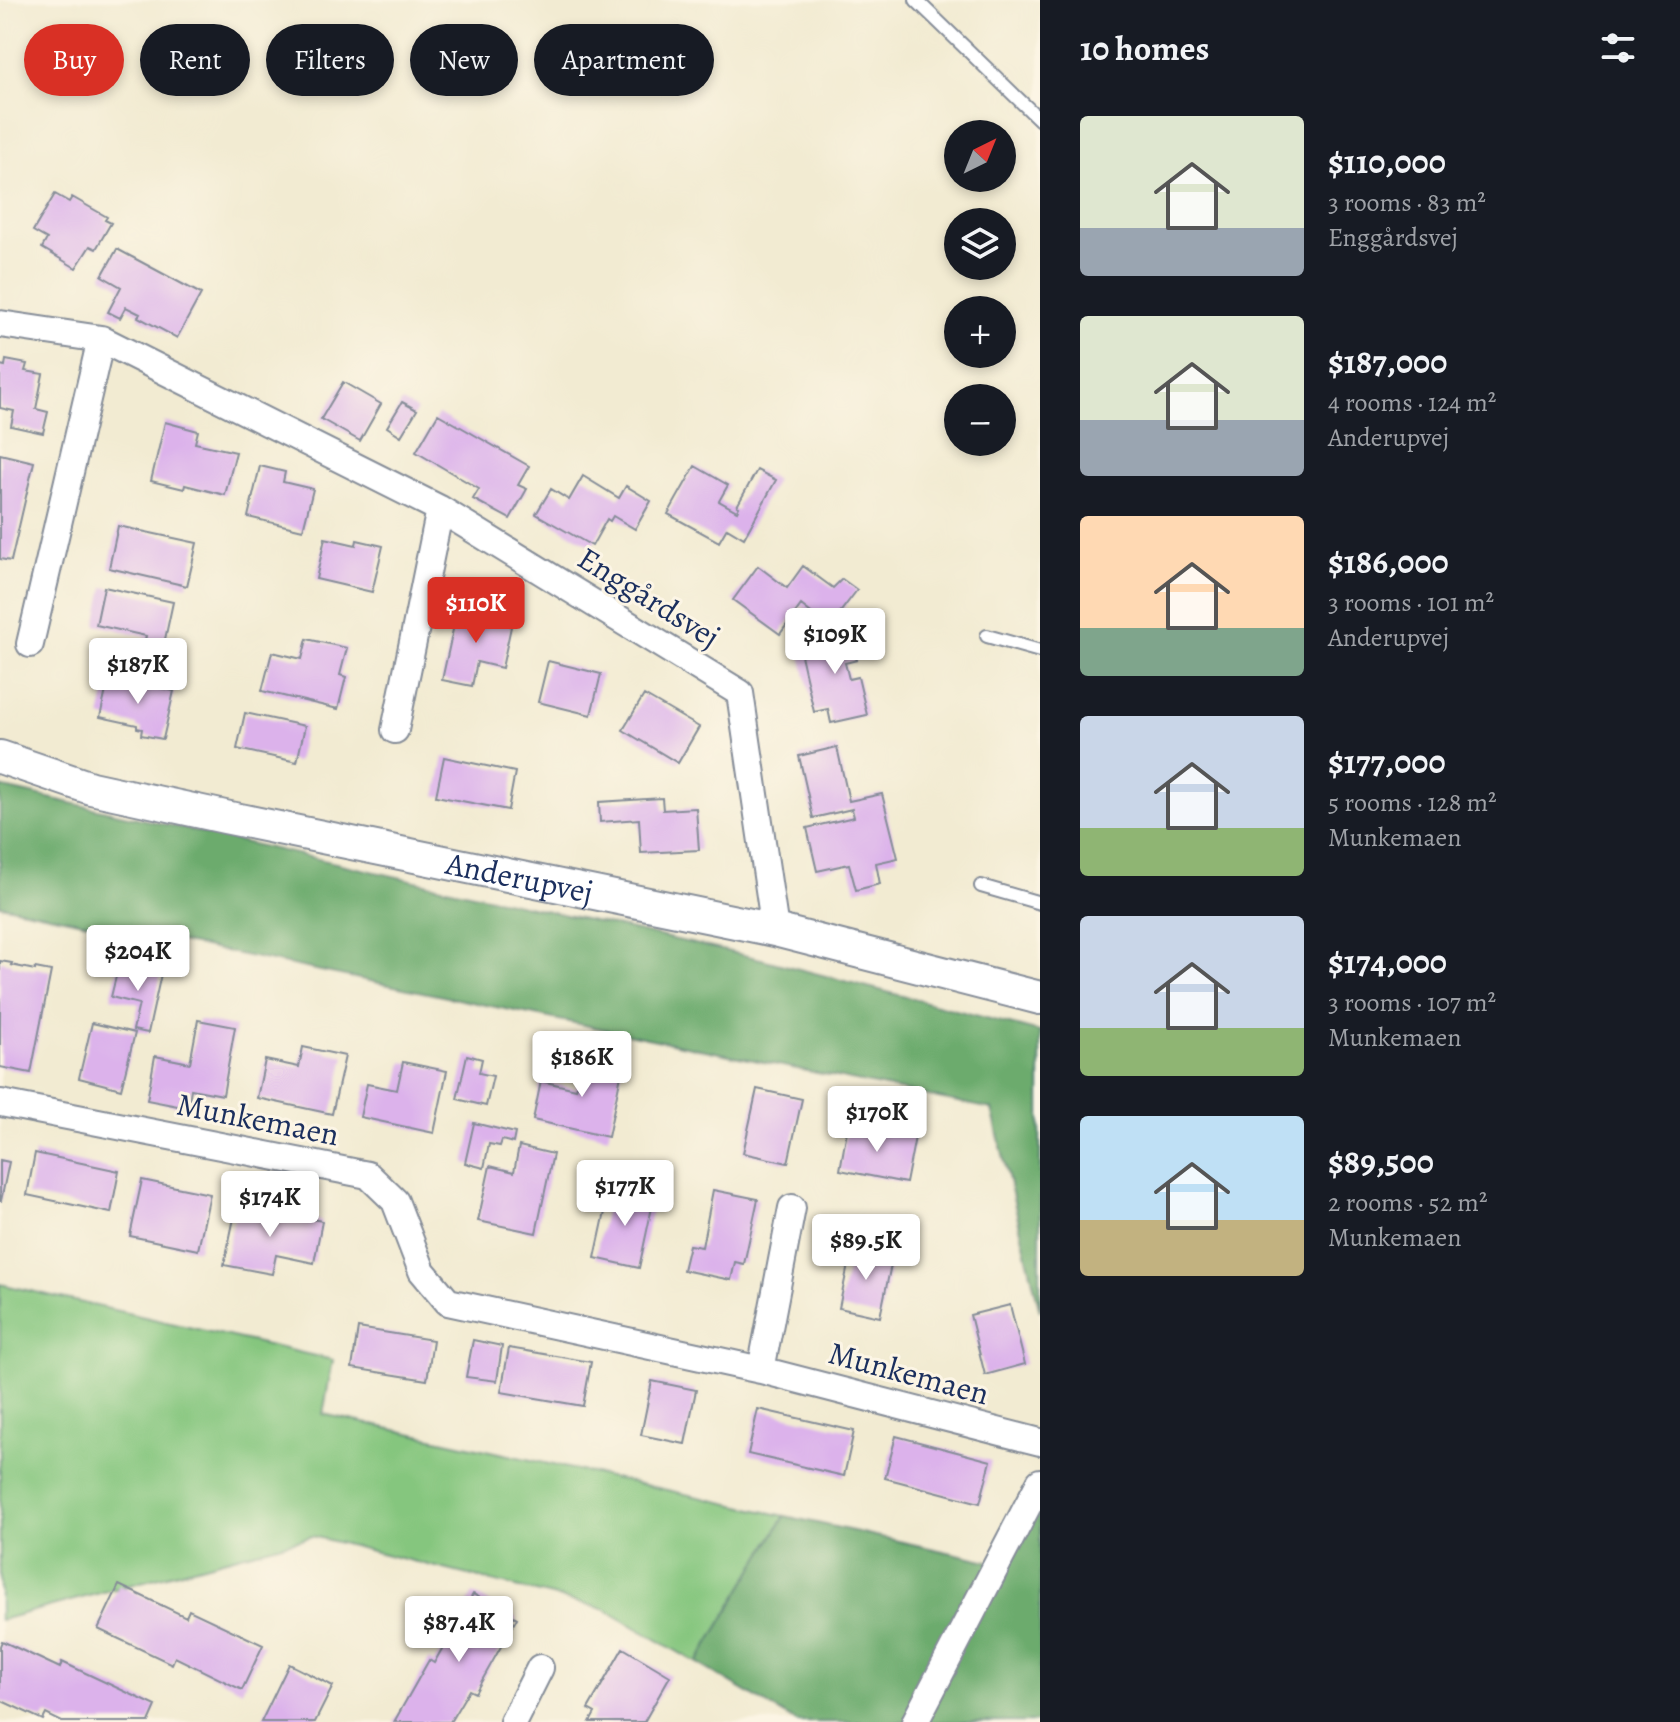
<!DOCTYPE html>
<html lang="en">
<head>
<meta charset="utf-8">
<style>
  :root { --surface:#171b24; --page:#20242c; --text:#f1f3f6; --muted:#9ea1a6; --accent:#d93025 }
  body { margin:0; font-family:Alegreya,serif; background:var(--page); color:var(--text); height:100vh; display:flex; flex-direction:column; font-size:30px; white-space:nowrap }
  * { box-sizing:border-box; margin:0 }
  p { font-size:26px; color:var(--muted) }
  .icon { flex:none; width:44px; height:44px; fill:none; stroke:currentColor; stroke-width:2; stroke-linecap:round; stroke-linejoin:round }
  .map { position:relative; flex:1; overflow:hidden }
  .details { display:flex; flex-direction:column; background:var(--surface); width:640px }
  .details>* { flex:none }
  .guide { position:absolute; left:24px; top:24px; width:760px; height:72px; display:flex; gap:16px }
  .needle { width:52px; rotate:43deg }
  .buttons { position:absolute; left:944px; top:120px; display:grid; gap:16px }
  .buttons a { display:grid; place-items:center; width:72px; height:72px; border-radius:50%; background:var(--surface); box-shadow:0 4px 12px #0003; font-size:40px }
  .price { position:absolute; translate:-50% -68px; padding:0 18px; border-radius:8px; background:#fff; color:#222; font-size:26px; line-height:52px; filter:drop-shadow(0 2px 4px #0008) }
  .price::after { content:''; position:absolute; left:50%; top:48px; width:24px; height:18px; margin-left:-12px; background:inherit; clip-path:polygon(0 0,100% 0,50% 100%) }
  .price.on { background:var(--accent); color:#fff }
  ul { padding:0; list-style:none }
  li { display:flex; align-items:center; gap:24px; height:200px; padding:0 40px }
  li span { display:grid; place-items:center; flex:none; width:224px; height:160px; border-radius:8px; color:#555 }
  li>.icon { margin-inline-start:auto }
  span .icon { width:96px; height:96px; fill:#fffc; stroke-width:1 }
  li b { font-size:34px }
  h2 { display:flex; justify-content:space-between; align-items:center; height:96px; padding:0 40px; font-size:34px }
  .tag { padding:0 28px; border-radius:36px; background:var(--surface); box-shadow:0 4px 12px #0003; font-size:28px; line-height:72px }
  .tag.on { background:var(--accent); color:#fff }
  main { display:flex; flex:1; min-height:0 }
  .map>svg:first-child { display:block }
  .green { fill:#85c67e; stroke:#507a6e; stroke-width:2 }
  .forest { fill:#6cab6d; stroke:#446d66; stroke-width:2 }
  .building { fill:#dcb2eb }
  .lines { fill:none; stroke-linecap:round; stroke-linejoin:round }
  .service-casing { stroke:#868d98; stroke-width:16 }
  .minor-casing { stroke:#868d98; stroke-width:30 }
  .tertiary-casing { stroke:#868d98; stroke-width:36 }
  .service { stroke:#fff; stroke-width:12 }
  .minor { stroke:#fff; stroke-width:26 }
  .tertiary { stroke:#fff; stroke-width:32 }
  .labels { text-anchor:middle; stroke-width:6; stroke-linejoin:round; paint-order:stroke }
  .street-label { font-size:32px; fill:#1b2f5e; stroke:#fcf5e5 }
</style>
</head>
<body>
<main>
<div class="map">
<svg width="1040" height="1722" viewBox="0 0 1040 1722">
  <rect width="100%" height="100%" fill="#fcf5e5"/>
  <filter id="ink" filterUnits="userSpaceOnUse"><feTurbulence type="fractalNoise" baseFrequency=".0125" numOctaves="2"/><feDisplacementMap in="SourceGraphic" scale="16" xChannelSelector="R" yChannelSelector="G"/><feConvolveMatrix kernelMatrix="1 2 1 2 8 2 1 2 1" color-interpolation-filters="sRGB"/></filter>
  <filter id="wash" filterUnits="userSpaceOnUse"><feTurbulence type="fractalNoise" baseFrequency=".006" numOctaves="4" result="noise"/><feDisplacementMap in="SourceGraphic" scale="32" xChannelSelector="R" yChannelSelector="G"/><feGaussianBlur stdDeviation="1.8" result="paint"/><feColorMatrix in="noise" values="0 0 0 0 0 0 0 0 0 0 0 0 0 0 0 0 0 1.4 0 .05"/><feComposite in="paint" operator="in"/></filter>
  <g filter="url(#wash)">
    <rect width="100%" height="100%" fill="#f2ebd2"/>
    <path class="green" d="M0 1284 333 1360 323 1414 785 1516 697 1663 604 1609 312 1536 0 1620Z"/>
    <path class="forest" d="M0 787 761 959 1040 1032V1311L992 1109 0 905Z
      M1040 1482V1722H797L697 1663 785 1516 998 1563Z"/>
    <g id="blocks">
      <path class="building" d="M55 194 69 202 72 197 107 217 105 220 111 223 96 249 90 246 76 268 42 248 47 239 33 231Z
        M117 249 201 294 177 338 138 317 140 314 126 307 120 318 108 312 121 287 102 276Z
        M6 360 27 364 25 371 43 374 36 409 48 412 43 433 11 426 14 411 0 408V365L5 366Z
        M343 382 381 404 360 441 321 419Z
        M402 402 417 410 401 436 387 427Z
        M438 414 529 466 518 485 527 489 510 519 473 499 479 489 416 452Z
        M165 422 198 431 195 443 236 452 225 495 185 485 184 489 151 481Z
        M0 454 34 462 11 561 0 559Z
        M260 466 285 472 283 482 313 489 303 530 248 517Z
        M695 466 728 485 719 501 737 511 739 507 737 506 757 470 776 480 744 538 727 528 719 542 668 514Z
        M583 476 619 498 626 486 651 501 635 529 613 516 610 521 607 519 592 546 536 514 551 489 569 500Z
        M118 526 197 543 187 586 109 568Z
        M325 538 356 545 357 540 383 546 372 592 316 579Z
        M758 566 787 588 803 566 833 588 842 579 857 590 829 627 801 605 780 634 733 600Z
        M104 587 173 602 164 644 145 640 146 636 96 625Z
        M482 608 499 612 498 619 512 622 502 668 477 662 472 686 442 680 456 616 467 618 468 612 480 615Z
        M849 623 857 660 845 663 849 679 858 677 867 715 831 723 828 709 814 712 801 655 826 649 821 629Z
        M307 639 347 648 340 675 346 677 338 709 262 691 272 652 302 659Z
        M548 661 601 674 591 715 538 702Z
        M109 677 174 691 163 739 141 735 142 729 137 728V725L100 717Z
        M644 695 699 727 678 763 623 730Z
        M245 713 305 726 297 762 237 749Z
        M837 747 849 801 882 794 898 858 876 863 880 884 856 890 849 864 817 871 807 828 854 817 852 809 813 818 799 756Z
        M444 757 515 772 508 810 436 796Z
        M662 798 663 810 696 808 699 850 641 853 639 819 600 822 599 802Z
        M0 961 12 963 11 965 35 970V968L51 971 31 1073 0 1067Z
        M119 964 161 974 148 1033 133 1030 139 1004 111 997Z
        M198 1020 235 1027 223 1095 191 1089 188 1108 147 1100 155 1056 190 1063Z
        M92 1023 135 1033 121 1089 79 1078Z
        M303 1047 345 1056 332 1114 257 1098 265 1060 299 1067Z
        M467 1055 482 1059 479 1073 493 1076 486 1106 457 1099Z
        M583 1057 623 1065 608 1137 533 1120 541 1081 576 1089Z
        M403 1062 447 1071 434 1133 360 1117 367 1084 397 1090Z
        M757 1089 802 1099 788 1163 743 1153Z
        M474 1123 515 1133 513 1143 502 1140 500 1146 489 1144 484 1168 465 1163Z
        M848 1125 915 1137 906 1183 840 1170Z
        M519 1146 553 1154 536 1233 478 1221 490 1166 514 1172Z
        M35 1153 119 1171 111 1213 27 1195Z
        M0 1160 9 1162 1 1201H0Z
        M142 1180 210 1194 198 1250 130 1236Z
        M610 1189 654 1198 639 1268 595 1258Z
        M713 1190 758 1199 744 1264 735 1262 731 1280 683 1270 689 1245 702 1247Z
        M237 1204 322 1221 314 1263 276 1255 272 1274 224 1265Z
        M852 1246 893 1255 880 1317 839 1308Z
        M1010 1305 1025 1364 985 1375 970 1315Z
        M358 1328 433 1340 427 1380 352 1368Z
        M473 1340 502 1346 497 1381 466 1377Z
        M509 1348 591 1362 583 1406 501 1392Z
        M652 1381 696 1390 685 1444 641 1435Z
        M758 1409 854 1431 844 1476 748 1454Z
        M896 1436 991 1461 980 1503 885 1478Z
        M119 1585 186 1617 189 1610 263 1645 242 1690 175 1657 172 1664 98 1629Z
        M473 1594 517 1618 475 1693 469 1690 450 1722H394L429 1660 434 1663Z
        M2 1641 60 1668 62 1662 156 1706 149 1722H62L46 1714 43 1720 0 1700V1646Z
        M623 1648 670 1676 644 1722H590L595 1713 588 1709Z
        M289 1664 333 1686 315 1722H261Z"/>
    </g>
  </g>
  <g filter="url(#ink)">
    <use href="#blocks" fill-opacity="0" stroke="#868d98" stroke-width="2"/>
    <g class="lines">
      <defs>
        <path id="service" d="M916 0 1040 120
          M987 636 1040 651
          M981 886 1040 903"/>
        <path id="minor" d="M0 324 101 339 440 509 740 693 775 930
          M30 644 101 339
          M395 730 440 509
          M1 1103 368 1175 395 1201 422 1271 448 1302 761 1370 1040 1442
          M761 1370 792 1208
          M513 1722 540 1668
          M915 1722 1040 1482"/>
        <g id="tertiary">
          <path id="s1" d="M0 757 91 788 225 817 775 930 1040 998"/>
        </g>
      </defs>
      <use href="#service" class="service-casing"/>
      <use href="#minor" class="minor-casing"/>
      <use href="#tertiary" class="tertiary-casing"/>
      <use href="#service" class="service"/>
      <use href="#minor" class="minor"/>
      <use href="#tertiary" class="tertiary"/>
    </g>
  </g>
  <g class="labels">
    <g class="street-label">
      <text transform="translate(649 597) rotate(32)" y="11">Enggårdsvej</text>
      <text dy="11" stroke="none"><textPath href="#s1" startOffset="534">Anderupvej</textPath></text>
      <text transform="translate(258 1119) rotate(11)" y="11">Munkemaen</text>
      <text transform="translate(909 1373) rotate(15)" y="11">Munkemaen</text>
    </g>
  </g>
</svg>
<div class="buttons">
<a><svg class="needle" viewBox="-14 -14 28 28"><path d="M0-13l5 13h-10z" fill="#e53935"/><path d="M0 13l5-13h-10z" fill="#9ea1a6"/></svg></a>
<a><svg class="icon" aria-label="layers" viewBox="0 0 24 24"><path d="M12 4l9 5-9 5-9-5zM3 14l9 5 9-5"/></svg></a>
<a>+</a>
<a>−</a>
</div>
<b class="price on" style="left:476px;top:645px">$110K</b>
<b class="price" style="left:835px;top:676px">$109K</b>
<b class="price" style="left:138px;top:706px">$187K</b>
<b class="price" style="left:138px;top:993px">$204K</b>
<b class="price" style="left:582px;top:1099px">$186K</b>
<b class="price" style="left:877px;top:1154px">$170K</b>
<b class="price" style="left:625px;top:1228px">$177K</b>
<b class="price" style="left:270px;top:1239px">$174K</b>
<b class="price" style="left:866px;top:1282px">$89.5K</b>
<b class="price" style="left:459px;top:1664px">$87.4K</b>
<div class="guide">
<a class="tag on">Buy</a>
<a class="tag">Rent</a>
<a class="tag">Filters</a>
<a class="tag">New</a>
<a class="tag">Apartment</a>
</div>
</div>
<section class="details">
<h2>10 homes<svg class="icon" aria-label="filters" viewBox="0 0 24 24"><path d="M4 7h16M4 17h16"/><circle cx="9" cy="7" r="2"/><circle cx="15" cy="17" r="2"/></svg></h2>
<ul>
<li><span style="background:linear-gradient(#dfe7d0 70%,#9aa5b1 0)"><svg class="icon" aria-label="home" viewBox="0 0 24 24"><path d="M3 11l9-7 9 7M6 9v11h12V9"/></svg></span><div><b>$110,000</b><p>3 rooms · 83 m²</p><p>Enggårdsvej</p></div></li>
<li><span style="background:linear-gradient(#dfe7d0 65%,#9aa5b1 0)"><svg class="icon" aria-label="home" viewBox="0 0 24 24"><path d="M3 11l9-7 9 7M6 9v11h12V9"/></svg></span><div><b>$187,000</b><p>4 rooms · 124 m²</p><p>Anderupvej</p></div></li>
<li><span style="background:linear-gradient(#ffd9b3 70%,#7fa58c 0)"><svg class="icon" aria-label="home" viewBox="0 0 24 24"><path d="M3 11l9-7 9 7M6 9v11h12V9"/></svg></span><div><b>$186,000</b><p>3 rooms · 101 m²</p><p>Anderupvej</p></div></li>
<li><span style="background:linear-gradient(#c9d6e8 70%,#8fb573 0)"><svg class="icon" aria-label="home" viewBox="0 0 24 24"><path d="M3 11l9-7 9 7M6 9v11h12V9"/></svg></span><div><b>$177,000</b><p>5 rooms · 128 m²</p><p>Munkemaen</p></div></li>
<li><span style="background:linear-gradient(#c9d6e8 70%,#8fb573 0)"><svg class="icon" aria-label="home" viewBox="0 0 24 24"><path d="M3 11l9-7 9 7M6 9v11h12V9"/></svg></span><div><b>$174,000</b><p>3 rooms · 107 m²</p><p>Munkemaen</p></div></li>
<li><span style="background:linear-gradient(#bfe0f5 65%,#c2b280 0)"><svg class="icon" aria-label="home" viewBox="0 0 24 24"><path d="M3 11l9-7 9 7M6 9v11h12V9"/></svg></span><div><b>$89,500</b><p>2 rooms · 52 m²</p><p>Munkemaen</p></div></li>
</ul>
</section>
</main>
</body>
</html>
